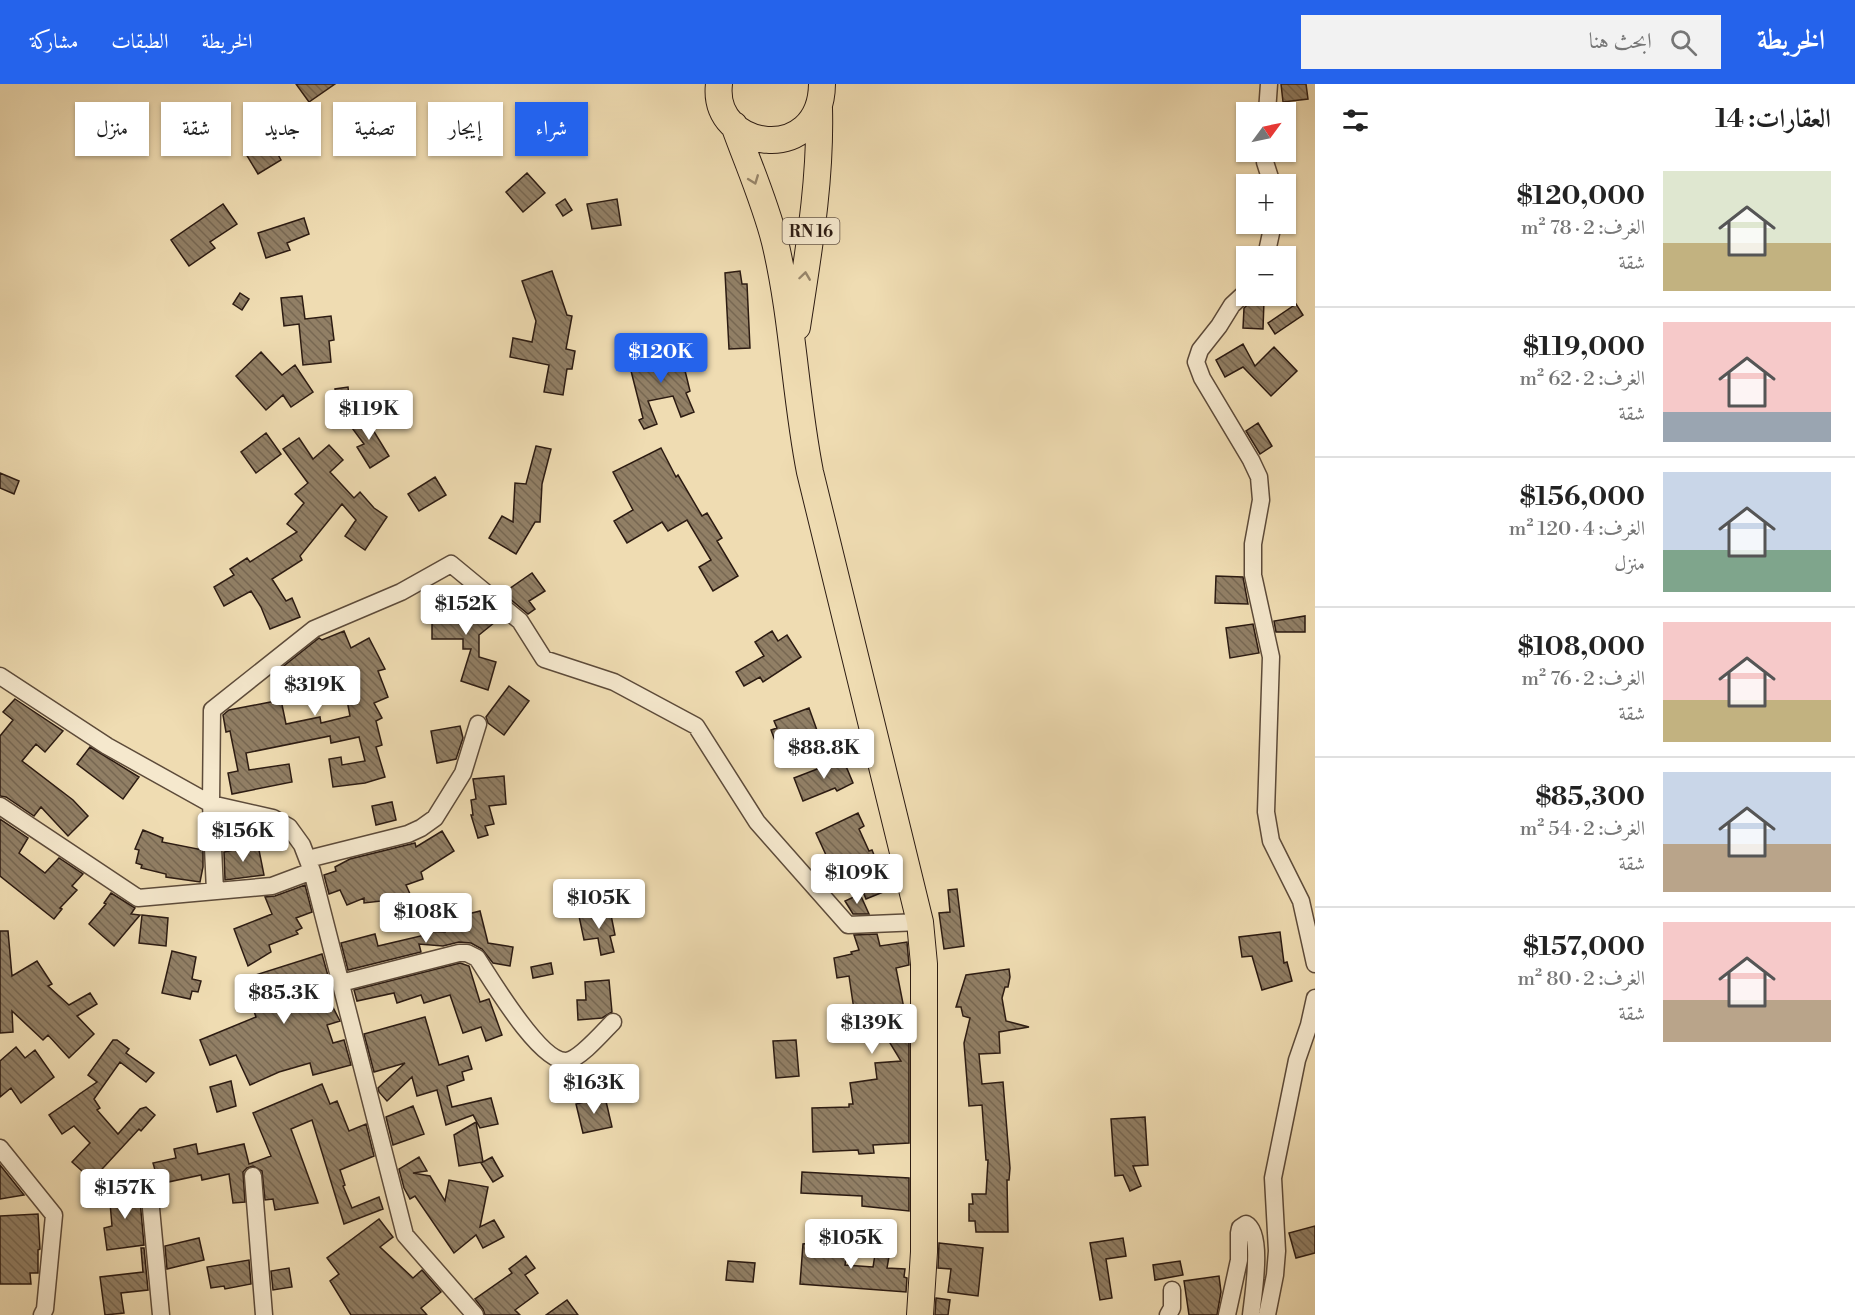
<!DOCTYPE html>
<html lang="ar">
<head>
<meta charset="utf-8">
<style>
  :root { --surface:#fff; --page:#f2f2f2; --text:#222; --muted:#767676; --line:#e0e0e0; --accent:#2563eb }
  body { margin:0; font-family:"Libre Bodoni",Amiri,serif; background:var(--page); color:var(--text); direction:rtl; height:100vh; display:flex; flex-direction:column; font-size:22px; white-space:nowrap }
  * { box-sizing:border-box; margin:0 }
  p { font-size:20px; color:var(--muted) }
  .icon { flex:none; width:33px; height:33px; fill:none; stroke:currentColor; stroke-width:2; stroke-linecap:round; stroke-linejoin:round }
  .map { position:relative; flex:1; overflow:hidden; direction:ltr }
  .sheet { display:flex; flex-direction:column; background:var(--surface); width:540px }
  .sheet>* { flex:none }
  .hud { position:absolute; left:18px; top:18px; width:570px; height:54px; direction:rtl; display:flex; gap:12px }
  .needle { width:39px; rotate:57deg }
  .controls { position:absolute; left:1236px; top:18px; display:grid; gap:12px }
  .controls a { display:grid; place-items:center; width:60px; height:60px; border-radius:0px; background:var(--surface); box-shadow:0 2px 4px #0004; font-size:30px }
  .price { position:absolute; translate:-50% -51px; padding:0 14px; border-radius:6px; background:#fff; color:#222; font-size:20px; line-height:39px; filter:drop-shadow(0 2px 3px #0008) }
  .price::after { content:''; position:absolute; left:50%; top:36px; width:18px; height:14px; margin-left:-9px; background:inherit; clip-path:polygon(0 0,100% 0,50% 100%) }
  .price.selected { background:var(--accent); color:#fff }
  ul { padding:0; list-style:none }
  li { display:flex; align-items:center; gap:18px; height:150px; padding:0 24px }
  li+li { border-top:2px solid var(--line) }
  li span { display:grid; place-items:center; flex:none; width:168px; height:120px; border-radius:0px; color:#555 }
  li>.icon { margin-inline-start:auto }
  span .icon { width:72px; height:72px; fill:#fffc; stroke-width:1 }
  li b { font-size:26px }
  h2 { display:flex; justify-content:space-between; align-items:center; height:72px; padding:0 24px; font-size:26px }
  .pill { padding:0 21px; border-radius:0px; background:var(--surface); box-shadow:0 2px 4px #0004; font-size:21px; line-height:54px }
  .pill.selected { background:var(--accent); color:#fff }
  header { display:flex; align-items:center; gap:36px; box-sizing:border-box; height:84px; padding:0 30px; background:var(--accent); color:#fff }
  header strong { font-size:28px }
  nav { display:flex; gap:33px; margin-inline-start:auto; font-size:21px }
  .search { width:420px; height:54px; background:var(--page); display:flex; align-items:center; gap:15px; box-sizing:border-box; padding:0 21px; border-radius:0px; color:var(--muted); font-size:22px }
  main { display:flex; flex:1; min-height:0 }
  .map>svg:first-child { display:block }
  .building { fill:url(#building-back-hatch); stroke:#2c1b12; stroke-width:1.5 }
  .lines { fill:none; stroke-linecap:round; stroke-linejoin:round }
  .street-casing { stroke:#5d4b3a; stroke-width:19 }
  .primary-casing { stroke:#2c1b12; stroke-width:28 }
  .street { stroke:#f5e8cd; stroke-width:16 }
  .primary { stroke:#efdcb2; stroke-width:26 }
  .oneway { stroke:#97856a }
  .labels { text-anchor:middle; stroke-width:6; stroke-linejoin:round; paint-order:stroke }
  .shield { fill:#f5e8cd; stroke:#68584a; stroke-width:1.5 }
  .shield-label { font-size:16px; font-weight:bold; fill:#2c1b12 }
</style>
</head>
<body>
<header>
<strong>الخريطة</strong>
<div class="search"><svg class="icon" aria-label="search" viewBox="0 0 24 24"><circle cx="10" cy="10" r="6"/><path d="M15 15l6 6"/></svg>ابحث هنا</div>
<nav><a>الخريطة</a><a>الطبقات</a><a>مشاركة</a></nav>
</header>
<main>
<section class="sheet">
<h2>العقارات: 14<svg class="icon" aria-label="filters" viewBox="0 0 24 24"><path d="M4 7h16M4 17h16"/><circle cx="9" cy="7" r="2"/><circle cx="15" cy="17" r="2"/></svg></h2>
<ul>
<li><span style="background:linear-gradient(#dfe7d0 60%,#c2b280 0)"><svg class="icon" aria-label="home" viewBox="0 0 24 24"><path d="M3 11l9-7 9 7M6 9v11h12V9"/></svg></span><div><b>$120,000</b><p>الغرف: 2 · 78 m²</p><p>شقة</p></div></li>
<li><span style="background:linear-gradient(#f6c9c9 75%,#9aa5b1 0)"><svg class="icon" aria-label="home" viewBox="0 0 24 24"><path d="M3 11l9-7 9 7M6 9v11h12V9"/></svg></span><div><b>$119,000</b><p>الغرف: 2 · 62 m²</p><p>شقة</p></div></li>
<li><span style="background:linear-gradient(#c9d6e8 65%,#7fa58c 0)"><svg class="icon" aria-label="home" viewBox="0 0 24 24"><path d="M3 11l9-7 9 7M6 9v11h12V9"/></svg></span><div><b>$156,000</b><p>الغرف: 4 · 120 m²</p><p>منزل</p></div></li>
<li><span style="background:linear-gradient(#f6c9c9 65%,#c2b280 0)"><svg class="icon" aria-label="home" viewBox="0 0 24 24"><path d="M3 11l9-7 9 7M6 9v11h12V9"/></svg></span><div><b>$108,000</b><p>الغرف: 2 · 76 m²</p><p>شقة</p></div></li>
<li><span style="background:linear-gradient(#c9d6e8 60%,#b9a48a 0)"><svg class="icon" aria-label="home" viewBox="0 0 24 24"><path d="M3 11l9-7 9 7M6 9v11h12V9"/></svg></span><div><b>$85,300</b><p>الغرف: 2 · 54 m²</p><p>شقة</p></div></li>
<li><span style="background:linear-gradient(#f6c9c9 65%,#b9a48a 0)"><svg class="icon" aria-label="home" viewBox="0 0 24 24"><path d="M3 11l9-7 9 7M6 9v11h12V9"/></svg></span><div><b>$157,000</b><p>الغرف: 2 · 80 m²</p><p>شقة</p></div></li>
</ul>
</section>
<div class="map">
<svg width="1315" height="1231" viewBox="0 0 1315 1231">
  <defs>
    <pattern id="building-back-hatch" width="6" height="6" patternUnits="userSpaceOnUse" patternTransform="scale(1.5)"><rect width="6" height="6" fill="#917f65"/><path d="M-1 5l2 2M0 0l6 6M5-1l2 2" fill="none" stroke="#776752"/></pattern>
  </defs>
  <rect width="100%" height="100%" fill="#efdcb2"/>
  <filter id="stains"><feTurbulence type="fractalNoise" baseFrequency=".00333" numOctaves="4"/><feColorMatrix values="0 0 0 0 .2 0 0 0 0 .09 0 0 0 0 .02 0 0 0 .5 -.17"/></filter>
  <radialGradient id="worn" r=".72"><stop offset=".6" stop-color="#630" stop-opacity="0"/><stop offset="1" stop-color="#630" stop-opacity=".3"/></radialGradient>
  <path class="building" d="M296 0H335L309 18Z
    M1281 0H1306L1308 15 1283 18Z
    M270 56 281 76 258 90 246 70Z
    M527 89 545 109 523 128 506 108Z
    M565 115 572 126 563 132 556 121Z
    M617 115 621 141 592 145 587 120Z
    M223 120 237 140 210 158 215 164 189 182 171 156Z
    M304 134 309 150 287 159 290 166 266 174 258 149Z
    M552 187 567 231 572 232 566 265 575 267 572 285H567L563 311 544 308 549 281 510 273 513 254 532 258 536 237 522 197Z
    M740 187 742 200H747L750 264 729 265 725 189Z
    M240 209 249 215 242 226 233 220Z
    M302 212 305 235 331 232 334 256 329 257 331 278 303 281 299 240 284 242 281 214Z
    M1252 217H1264L1263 245 1243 244 1244 224Z
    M1296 220 1303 231 1275 250 1268 239Z
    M1243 260 1255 282 1274 263 1297 287 1271 312 1243 283 1225 293 1216 276Z
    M680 266 690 307 686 309 694 328 681 333 673 312 648 317 657 340 644 345 639 336 643 334 629 279Z
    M261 268 282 291 295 281 313 308 291 323 283 311 266 326 236 292Z
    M348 303 350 321 337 322 335 305Z
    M363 329 375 344 373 346 389 372 370 384 357 363 364 360 349 340Z
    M1258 339 1272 362 1260 370 1246 347Z
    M266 349 281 370 256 389 241 368Z
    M299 354 313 375 329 361 343 376 330 388 354 414 360 408 374 424 387 433 365 466 345 452 356 436 342 420 300 472 302 476 272 495 286 517 292 514 300 533 270 545 261 523 251 507 224 522 214 503 234 491 230 485 247 474 250 478 297 448 287 440 304 419 295 410 308 399 283 365Z
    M536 362 551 365 542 400 540 438H535L516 470 489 454 502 432 513 438 515 399 526 400Z
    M661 364 676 393 678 391 702 432 707 429 722 454 717 457 738 492 713 507 699 483 711 476 687 436 668 447 662 438 627 459 614 437 633 426 613 388Z
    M0 389 19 397 14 410 0 404Z
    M435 393 446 411 419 427 408 410Z
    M532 489 545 507 529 517 535 525 528 530 503 509Z
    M1216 492 1243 493 1248 520 1215 519Z
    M432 515H459V533L479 517 500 534 479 551V573L496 578 488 606 461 597 471 565H463V555H432Z
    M1305 532V548H1276L1274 537Z
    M1253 540 1259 569 1230 574 1226 544Z
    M344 547 351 564 369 554 385 585 378 587 388 613 374 619 382 634 376 637 382 661 376 663 385 693 365 699 333 703 329 675 341 673 342 681 365 677 359 653 331 659 330 652 246 669 249 686 289 680 292 698 232 710 228 689 238 687 230 647 226 648 223 631 229 626 281 616 286 640 320 633 321 639 350 632 342 590 314 603 305 584 283 592 280 585 319 554 322 556Z
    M772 547 778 557 787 551 801 573 763 598 760 593 744 602 736 588 764 572 755 558Z
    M509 602 529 617 504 651 488 639 486 633Z
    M15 615 63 647 45 668 36 660 22 677 73 716 88 732 68 752 41 723 34 732 6 713 0 712V652L13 636 3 628Z
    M809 624 824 666 795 672 791 657 777 662 771 646 777 644 774 637Z
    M460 642 463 654 456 675 437 679 431 647Z
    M90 663 139 693 123 715 77 680Z
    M843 675 853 699 837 707 835 704 803 717 794 694Z
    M504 692 506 720 489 722 494 740 485 742 488 751 478 754 471 731H473L471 716 476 715 473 695Z
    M392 718 396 736 376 741 372 722Z
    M858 729 864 742 859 745 869 767 872 766 888 806 866 815 849 774 831 782 816 749Z
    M0 735 28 754 19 769 45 789 59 774 83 790 72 802 77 806 60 824 62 825 54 835 0 792Z
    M143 746 163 754 162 758 203 766V783L200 798 166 793V790L141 784 142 781 136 779 139 766 135 765Z
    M442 747 454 767 421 788 423 795 406 801 415 821 387 832 381 817 364 819V814L347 821 340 806 329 810 324 791 336 787 335 783 350 775 415 759 416 763Z
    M258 761 264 791 225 796 224 768Z
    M305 801 312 828 296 834 302 844 296 847 298 850 269 861 271 868 248 882 234 845 272 830 265 813 275 812Z
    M957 805 964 862 944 865 939 829 950 828 948 806Z
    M111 809 135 824 131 830 140 831 114 862 89 840 106 820 104 819Z
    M860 810 869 830H853L845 817Z
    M610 826 615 851 610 852 614 868 601 871 598 854 584 856 579 832Z
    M480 827 488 859 513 863 510 882 493 879 482 865 471 859 459 858 443 862 419 860 421 868 348 886 341 859 375 850 378 862 425 851V847L445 848 443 840 462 836 460 832Z
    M142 831 168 834 166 862 139 859Z
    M0 847H8L12 892 37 877 52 900 48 902 69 921 90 909 97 920 77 932 94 950 69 974 48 951 43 956 12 927 13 948 0 949Z
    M1280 848 1284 879 1287 878 1292 897 1262 906 1252 872 1242 873 1239 853Z
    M877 850 880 862 907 858 909 881 896 884 909 950V1059L873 1061 874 1069 859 1070 858 1066 813 1068 812 1024 849 1023V1020H853L850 999 877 995 875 979 901 977 887 954 876 956 875 950 858 953 849 892 837 894 834 874 852 870 851 868 859 866 854 851Z
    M172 867 196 873 192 895 201 897 198 908 192 907 190 915 162 909Z
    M322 870 330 899 322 902 340 937 327 941 333 959 344 956 351 981 313 991 310 979 279 988 250 1001 236 971 210 981 200 956 256 933 245 902 249 901 246 894Z
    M460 879 469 882 480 918 489 915 502 951 486 957 481 943 463 949 450 911 424 919 421 911 397 919 394 909 357 917 354 906Z
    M551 879 553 890 533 894 531 883Z
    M1009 885 1010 893 1008 903H1005L1002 914 1006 937 1029 943 999 948 1000 969 979 970 982 1000 1003 998 1010 1084 1009 1096H1007L1008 1148H976L975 1137H969V1120H973L972 1110H986L988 1076H986L982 1021 969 1022 964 959 970 934 963 932 961 923H956L966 891Z
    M609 896 612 928 602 934 578 936 577 916H586L585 898Z
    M425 933 439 981 468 972 472 985 462 988 464 996 447 1002 452 1023 491 1014 498 1040 480 1044 473 1031 446 1041 437 1006 417 1012 412 993 387 1017 379 1008 378 1004 405 979 374 988 364 950Z
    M113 956H117L129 965 126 969 154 989 146 998 120 978 94 1015 100 1024 97 1026 118 1050 140 1025 146 1023 155 1031 141 1047 139 1045 92 1096 72 1078 90 1059 74 1042 62 1050 49 1031 97 998 88 991Z
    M796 956 799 992 776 994 773 957Z
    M16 963 25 974 35 966 54 993 21 1019 11 1004 0 1013V977Z
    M231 997 236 1022 217 1028 210 1003Z
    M322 1000 330 1020 337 1017 349 1047 366 1040 374 1072 340 1086 345 1101 343 1102 352 1124 379 1113 383 1125 344 1140 312 1036 291 1045 318 1119 275 1126 273 1115 265 1116 262 1087 253 1082 247 1084 243 1088 245 1118 233 1119 229 1090 202 1096 201 1091 159 1100 153 1079 176 1074 174 1065 196 1060 198 1070 244 1060 249 1080 271 1072 253 1029Z
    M605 1013 612 1043 583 1049 576 1020Z
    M413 1022 424 1050 393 1061 386 1033Z
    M1145 1033 1148 1081 1133 1082 1141 1102 1130 1107 1123 1091 1115 1092 1111 1035Z
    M476 1038 483 1078 459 1082 454 1051Z
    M419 1073 427 1087 413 1089 430 1092 445 1117 449 1096 488 1103 480 1143 494 1136 504 1153 483 1164 476 1151 454 1169 415 1112 410 1115 404 1104 399 1085Z
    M492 1073 503 1092 493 1098 481 1079Z
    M0 1081 24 1111 0 1115Z
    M802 1088 909 1094V1127L862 1122V1112L801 1109Z
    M139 1105 144 1161 107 1166 104 1144 112 1142 109 1107Z
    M38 1130 40 1165 38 1166V1189H30L31 1200H0V1132Z
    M379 1135 393 1153 380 1163 413 1194 422 1186 441 1208 421 1224 427 1231H351L330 1197 339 1190 327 1174Z
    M1315 1142V1169L1296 1174 1289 1149Z
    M878 1152 892 1155 887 1184 905 1185 904 1193 907 1194 906 1208 800 1200 803 1160 818 1158V1163L847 1170 845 1181 873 1183Z
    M199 1154 204 1176 167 1185 165 1162Z
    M1123 1154 1126 1172 1106 1175 1112 1214 1100 1216 1090 1159Z
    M939 1159 983 1164 978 1212 948 1208 951 1185 938 1184Z
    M141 1164H144L148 1206 121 1209 124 1229 105 1231 100 1193 143 1188Z
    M526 1172 535 1184 525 1191 538 1209 515 1226 520 1231H485L483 1225 475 1215 512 1189 509 1185Z
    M249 1176 251 1200 225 1205 224 1202 211 1204 207 1183Z
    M728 1177 755 1179 753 1198 726 1196Z
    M1180 1177 1183 1191 1155 1196 1153 1181Z
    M289 1184 292 1203 273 1206 271 1187Z
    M1219 1192 1221 1208 1217 1231H1189L1184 1197Z
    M936 1214 950 1216 948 1231H935Z
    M567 1216 578 1231H546Z"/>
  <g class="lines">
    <defs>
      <path id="street" d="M1267 28 1269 0
        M1266 68 1265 78 1272 100
        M1266 172 1273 140
        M1246 208 1232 221 1219 242 1200 266 1196 278 1202 294 1251 376 1259 393 1261 416 1253 460V491L1271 573 1266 728 1271 757 1301 817 1315 880
        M0 592 107 662 211 720 273 734 289 743 302 761 312 787
        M0 722 138 814 272 802 312 787 405 1151 475 1231
        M308 775 408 750 421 744 435 734 463 689 478 640
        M215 807 211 720 212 626 314 545 401 508 451 480 520 537 544 575 614 598 696 642 757 738 848 841 920 838
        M341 899 459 869H467L477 874C491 895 540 979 567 977 580 975 604 947 613 938
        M0 1064 54 1131 45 1225 42 1231
        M253 1092 264 1231
        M149 1103 161 1231
        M1168 1231 1172 1224V1206
        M1227 1231 1239 1176V1149L1240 1144 1246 1140C1264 1149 1253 1212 1251 1231
        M1267 1231 1275 1191 1277 1167 1273 1094 1297 976 1309 941 1315 914"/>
      <path id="primary" d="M719 0C711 67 821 82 822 0
        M734 41C748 80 765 118 775 158 793 234 795 312 810 388L920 838 924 880V1168L920 1231
        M797 243C808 170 821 98 819 24"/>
    </defs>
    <use href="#street" class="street-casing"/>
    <use href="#primary" class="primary-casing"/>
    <use href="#street" class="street"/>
    <use href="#primary" class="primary"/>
  </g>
  <defs><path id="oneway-chevron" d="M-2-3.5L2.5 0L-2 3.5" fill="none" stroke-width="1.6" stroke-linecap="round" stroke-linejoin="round" transform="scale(1.5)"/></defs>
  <g class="oneway">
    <use href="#oneway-chevron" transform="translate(754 96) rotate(69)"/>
    <use href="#oneway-chevron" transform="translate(805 192) rotate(-82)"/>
  </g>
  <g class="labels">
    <rect class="shield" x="782.5" y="134" width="57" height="26" rx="4.5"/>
    <g class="shield-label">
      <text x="811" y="153">RN 16</text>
    </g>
  </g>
  <rect width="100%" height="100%" filter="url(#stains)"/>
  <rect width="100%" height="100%" fill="url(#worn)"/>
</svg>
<div class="controls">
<a><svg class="needle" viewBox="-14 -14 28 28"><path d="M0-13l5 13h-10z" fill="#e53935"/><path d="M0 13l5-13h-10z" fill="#767676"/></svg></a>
<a>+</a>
<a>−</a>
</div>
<b class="price selected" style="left:661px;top:300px">$120K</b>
<b class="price" style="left:369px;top:357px">$119K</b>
<b class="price" style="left:466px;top:552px">$152K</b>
<b class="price" style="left:315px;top:633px">$319K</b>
<b class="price" style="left:824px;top:696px">$88.8K</b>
<b class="price" style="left:243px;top:779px">$156K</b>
<b class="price" style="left:857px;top:821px">$109K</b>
<b class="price" style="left:599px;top:846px">$105K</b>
<b class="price" style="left:426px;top:860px">$108K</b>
<b class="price" style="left:284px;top:941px">$85.3K</b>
<b class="price" style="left:872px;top:971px">$139K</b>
<b class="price" style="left:594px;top:1031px">$163K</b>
<b class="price" style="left:125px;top:1136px">$157K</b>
<b class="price" style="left:851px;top:1186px">$105K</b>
<div class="hud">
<a class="pill selected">شراء</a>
<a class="pill">إيجار</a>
<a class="pill">تصفية</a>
<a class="pill">جديد</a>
<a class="pill">شقة</a>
<a class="pill">منزل</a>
</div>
</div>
</main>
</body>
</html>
